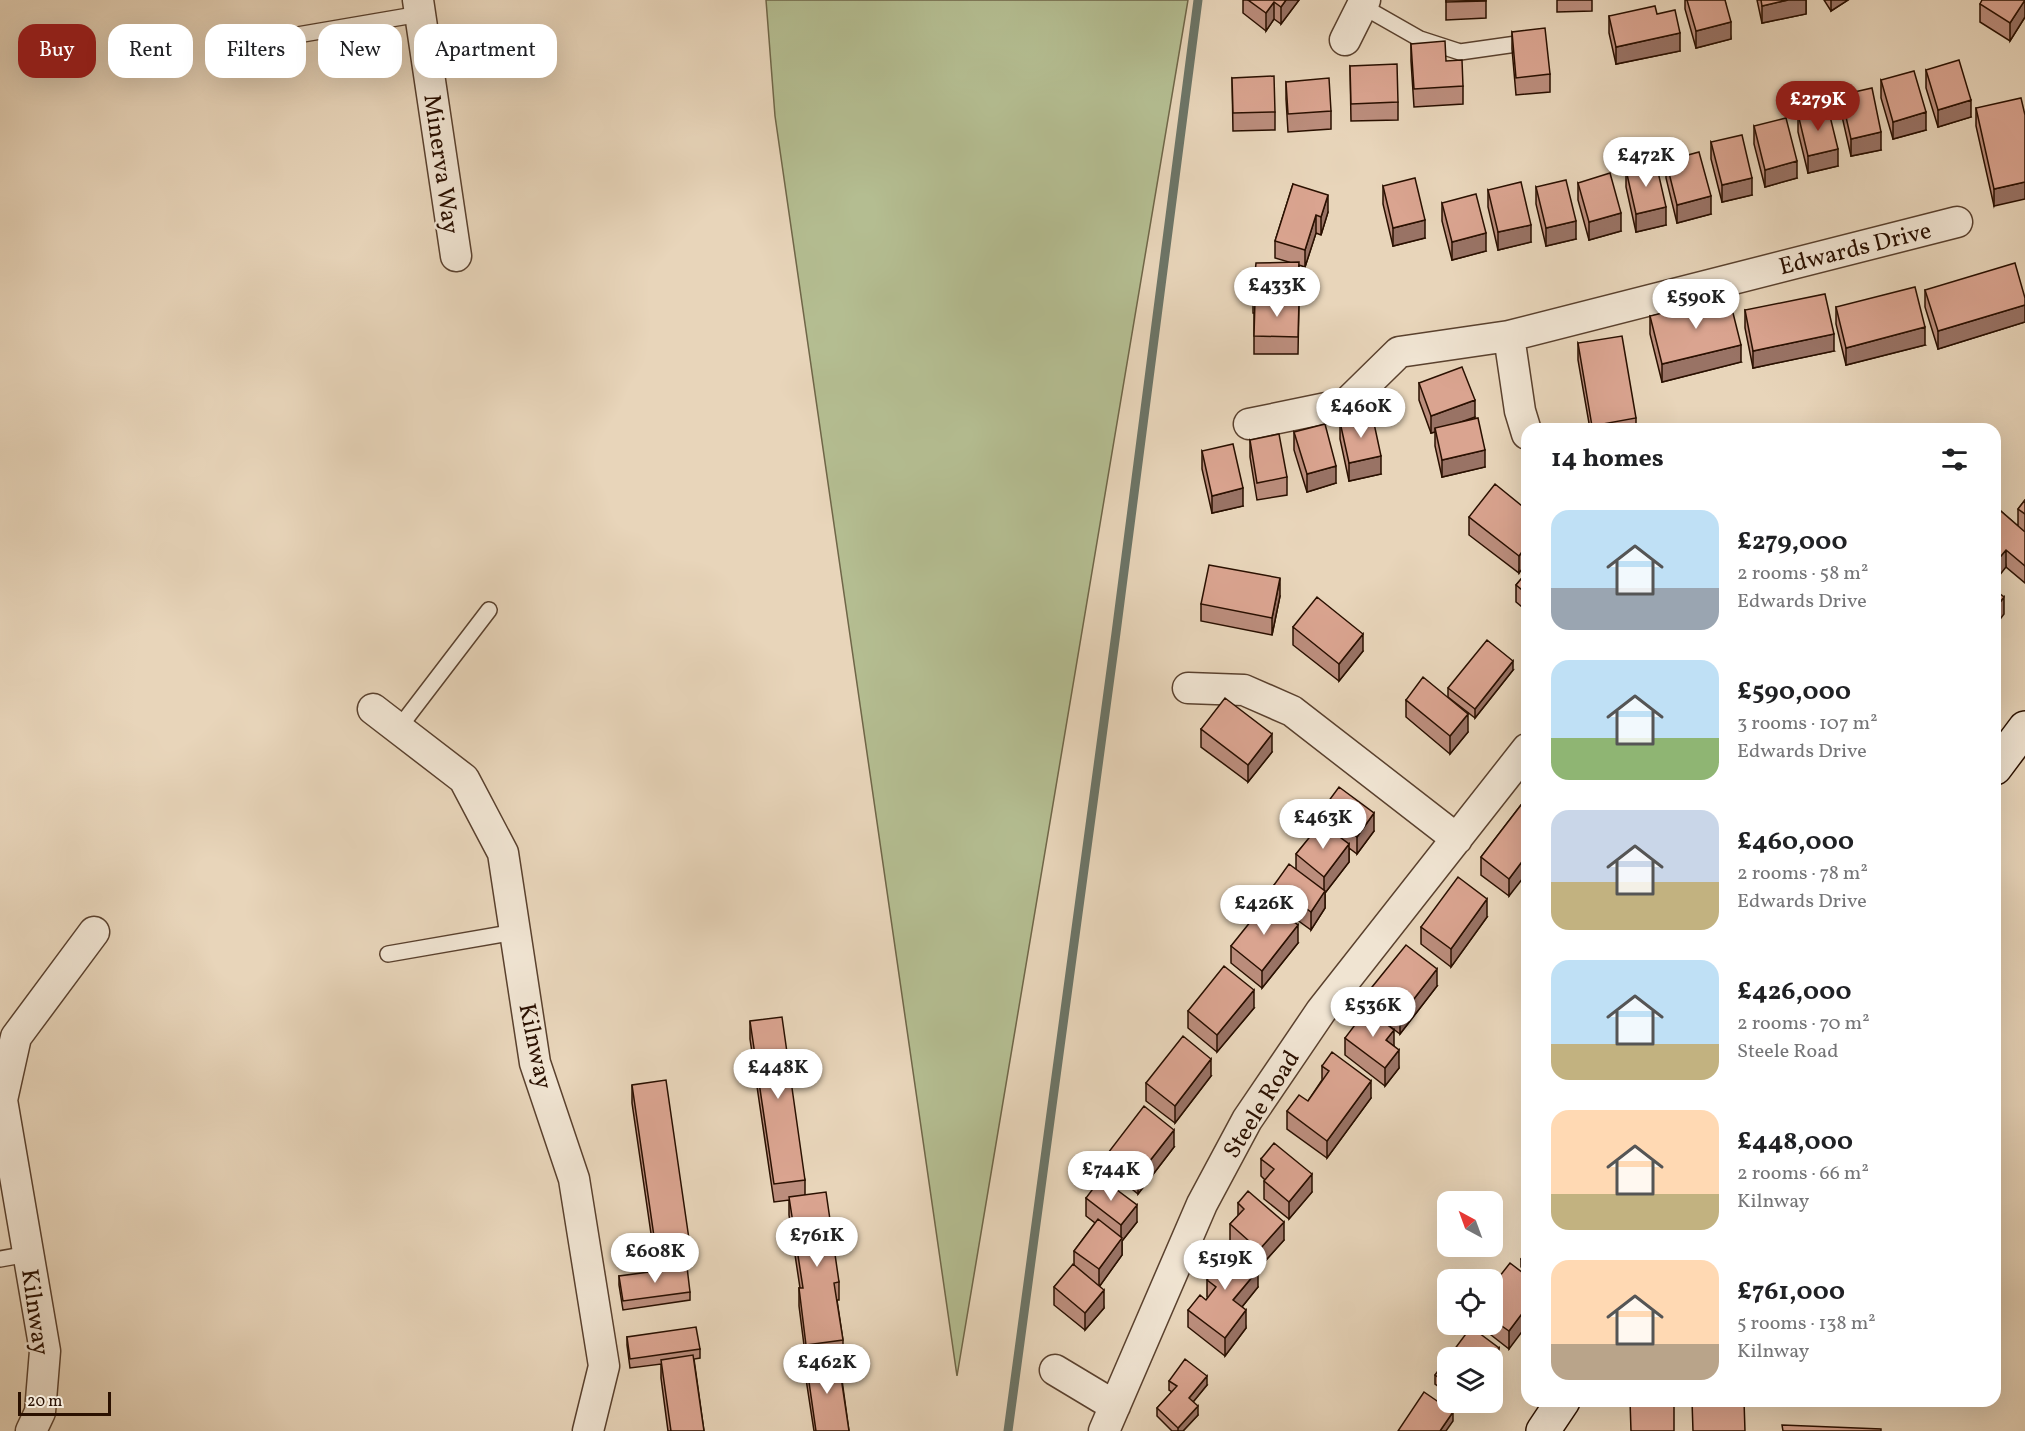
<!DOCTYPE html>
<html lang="en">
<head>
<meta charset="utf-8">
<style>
  :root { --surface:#fff; --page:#f6f6f6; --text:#202124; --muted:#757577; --accent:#8f2418 }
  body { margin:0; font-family:Vollkorn,serif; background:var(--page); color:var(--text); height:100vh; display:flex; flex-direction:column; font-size:22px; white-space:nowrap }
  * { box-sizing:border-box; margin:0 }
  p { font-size:20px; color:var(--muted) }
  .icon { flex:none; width:33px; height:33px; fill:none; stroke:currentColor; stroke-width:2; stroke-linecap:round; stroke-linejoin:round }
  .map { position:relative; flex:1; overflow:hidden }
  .drawer { position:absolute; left:1521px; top:423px; width:480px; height:984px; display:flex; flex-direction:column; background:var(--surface); border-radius:18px; box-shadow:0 6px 24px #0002 }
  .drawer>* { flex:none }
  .hud { position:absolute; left:18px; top:24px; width:570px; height:54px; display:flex; gap:12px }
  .needle { width:39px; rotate:319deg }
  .controls { position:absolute; left:1437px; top:1191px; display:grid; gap:12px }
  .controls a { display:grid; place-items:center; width:66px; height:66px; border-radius:12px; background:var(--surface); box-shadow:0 6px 24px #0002; font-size:30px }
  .scale { position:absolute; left:18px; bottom:15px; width:93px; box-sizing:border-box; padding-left:6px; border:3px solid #2a1000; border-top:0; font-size:16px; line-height:21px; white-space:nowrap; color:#2a1000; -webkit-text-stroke:4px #f0e4d2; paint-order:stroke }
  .price { position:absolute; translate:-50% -51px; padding:0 14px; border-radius:21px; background:#fff; color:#222; font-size:20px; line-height:39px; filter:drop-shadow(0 2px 3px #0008) }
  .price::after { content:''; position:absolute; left:50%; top:36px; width:18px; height:14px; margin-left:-9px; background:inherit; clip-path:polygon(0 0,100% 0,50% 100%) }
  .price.selected { background:var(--accent); color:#fff }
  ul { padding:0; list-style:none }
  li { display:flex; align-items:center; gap:18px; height:150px; padding:0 30px }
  li span { display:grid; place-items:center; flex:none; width:168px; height:120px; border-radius:18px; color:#555 }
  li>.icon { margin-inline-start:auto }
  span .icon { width:72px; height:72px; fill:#fffc; stroke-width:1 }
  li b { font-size:26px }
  h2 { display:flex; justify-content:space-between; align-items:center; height:72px; padding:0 30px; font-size:26px }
  .chip { padding:0 21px; border-radius:18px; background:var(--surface); box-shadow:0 6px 24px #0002; font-size:21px; line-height:54px }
  .chip.selected { background:var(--accent); color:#fff }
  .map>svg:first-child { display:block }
  .green { fill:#b4bd91; stroke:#6f6648; stroke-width:1.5 }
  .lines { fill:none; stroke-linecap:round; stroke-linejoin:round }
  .stream { stroke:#6c7567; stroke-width:9 }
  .lane-casing { stroke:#5a412e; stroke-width:18 }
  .street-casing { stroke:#5a412e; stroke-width:33 }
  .secondary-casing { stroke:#2a1000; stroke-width:36 }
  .lane { stroke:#f0e4d2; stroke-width:15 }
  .street { stroke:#f0e4d2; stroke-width:30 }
  .secondary { stroke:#f0e4d2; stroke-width:33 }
  .wall { fill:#bb8d7c; stroke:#2a1000; stroke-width:1.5 }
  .shaded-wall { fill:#997365; stroke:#2a1000; stroke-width:1.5 }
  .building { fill:#daa490; stroke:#2a1000; stroke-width:1.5 }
  .labels { text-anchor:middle; stroke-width:5; stroke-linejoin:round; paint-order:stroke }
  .street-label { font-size:24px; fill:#2a1000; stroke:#f0e4d2 }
</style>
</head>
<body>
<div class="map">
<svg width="2025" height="1431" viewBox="0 0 2025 1431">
  <rect width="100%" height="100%" fill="#e8d5ba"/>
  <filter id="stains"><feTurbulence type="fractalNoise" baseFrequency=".00333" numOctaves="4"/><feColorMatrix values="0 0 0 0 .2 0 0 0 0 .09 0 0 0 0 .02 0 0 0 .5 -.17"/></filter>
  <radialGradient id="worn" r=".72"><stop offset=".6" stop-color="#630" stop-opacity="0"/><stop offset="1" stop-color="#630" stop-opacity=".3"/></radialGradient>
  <path class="green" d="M766 0H1188L957 1376 775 116Z"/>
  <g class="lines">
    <path class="stream" d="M1008 1431 1116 633 1198 0"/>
    <defs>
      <path id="lane" d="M1362 6 1420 39 1460 52 1530 42
        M274 39 420 14
        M398 729 489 610
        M388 954 515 932
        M0 1259 28 1254"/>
      <path id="street" d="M418 0 456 256
        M1345 40 1365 0
        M1509 336 1520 411 1527 434
        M1249 424 1346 404 1399 352 1509 336 1957 222
        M1188 688 1244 690 1292 711 1457 839
        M373 709 464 779 503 853 535 1063 574 1179 604 1366 588 1431
        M1055 1370 1115 1406
        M31 1431 40 1412 45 1351 2 1100 16 1037 94 932
        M1104 1431 1202 1204 1247 1120 1321 1011 1527 749"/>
      <path id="secondary" d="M1995 768 2025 728
        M1543 1431 1563 1401"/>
    </defs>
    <use href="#lane" class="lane-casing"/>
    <use href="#street" class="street-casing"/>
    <use href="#secondary" class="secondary-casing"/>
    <use href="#lane" class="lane"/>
    <use href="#street" class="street"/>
    <use href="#secondary" class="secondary"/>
  </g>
  <path class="wall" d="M1243 0H1299L1281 24 1274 19 1266 31 1243 13Z
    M1446 0H1486V18L1446 20Z
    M1557 0H1592V11L1557 12Z
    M1685 0H1725L1731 39 1696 48 1685 9Z
    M1757 0H1806V14L1762 23Z
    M1824 0H1848L1831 11Z
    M2025 0V17L2010 41 1980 22V4Z
    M1657 14 1680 51 1616 64 1609 33V16Z
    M1512 32 1550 74V92L1516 95 1512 49Z
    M1411 44 1463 86V104L1414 107 1411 61Z
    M1350 66 1398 102V120L1351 121Z
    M1926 70 1971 117 1938 127 1926 88Z
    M1232 78 1275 112V130L1233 131Z
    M1881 80 1926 130 1893 139 1881 98Z
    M1286 82 1331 111V129L1288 132 1286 99Z
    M1841 95 1881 150 1851 156 1841 112Z
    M1976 108 2025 115 1994 206 1976 126Z
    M1798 114 1838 166 1808 173 1798 132Z
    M1754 126 1797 178 1765 187 1754 144Z
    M1711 142 1752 195 1722 202 1711 159Z
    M1666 161 1711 214 1677 223 1666 178Z
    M1626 170 1666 225 1636 232 1626 187Z
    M1578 183 1621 231 1589 240 1578 200Z
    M1293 184 1328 212 1321 235 1316 233 1305 267 1299 265 1298 301H1299L1298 354H1254V313H1253V296L1289 262 1275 258V241Z
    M1383 186 1425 238 1393 246 1383 204Z
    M1536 187 1576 239 1546 246 1536 204Z
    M1488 190 1531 242 1498 250 1488 207Z
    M1442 203 1486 251 1452 260 1442 221Z
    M1925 290 2025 298V322L1938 349 1925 307Z
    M1836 307 1925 345 1846 365 1836 324Z
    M1745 310 1834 351 1753 368 1745 328Z
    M1650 316 1741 362 1662 382 1650 334Z
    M1578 343 1636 418V429H1590L1578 360Z
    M1419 383 1475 417 1463 421 1485 467 1442 477 1435 446V432L1431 433 1419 400Z
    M1340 422 1381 474 1349 481 1340 439Z
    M1294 432 1336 483 1307 492 1294 450Z
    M1250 440 1287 477V495L1257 500 1250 457Z
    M1202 451 1243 506 1212 513 1202 469Z
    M2025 500V583L2006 567 1995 506 2018 526V509Z
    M1527 510 1519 573 1469 535V517Z
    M1527 572V611L1516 602V585Z
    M1280 596 1272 635 1201 621V604Z
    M1293 627 1363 651 1339 681 1293 645Z
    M1513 670 1475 718 1448 697V688Z
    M1406 700 1468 732 1450 754 1406 717Z
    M1201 729 1272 752 1248 782 1201 747Z
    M1521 805 1509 896 1481 875V857Z
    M1322 810 1374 831 1357 854 1349 848V862L1325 893V908L1311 930 1274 903V885L1296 870V854L1322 824Z
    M1487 917 1451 967 1421 944V927Z
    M1298 943 1262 988 1231 963V946Z
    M1437 986 1400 1034 1368 1010V992Z
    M1254 1008 1217 1052 1188 1028V1011Z
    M750 1021 805 1180V1195L839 1282V1300H837L843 1340V1358H839L849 1431H814L806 1379V1361L799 1306V1288H800L789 1215V1200L774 1202 750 1039Z
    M1345 1038 1394 1046 1399 1068 1385 1086 1345 1055Z
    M1322 1066 1371 1098 1327 1158 1287 1129V1111L1308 1101 1322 1080Z
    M1211 1076 1175 1123 1146 1101V1083Z
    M632 1085 690 1246V1263L656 1268 632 1103Z
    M1174 1147 1138 1194 1108 1170V1153Z
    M1261 1159 1312 1192 1289 1219 1264 1199V1181L1265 1180 1261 1176Z
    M1086 1198 1137 1222 1122 1241V1255L1099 1287 1104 1308 1085 1330 1054 1305V1287L1074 1266V1251L1095 1223 1086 1216Z
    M1238 1203 1284 1240 1259 1268 1230 1242V1224L1238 1216Z
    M1527 1250V1272L1521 1267V1259Z
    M1211 1257 1258 1287 1242 1307 1246 1328 1225 1356 1188 1327V1310L1206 1300 1208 1298 1207 1297V1280L1211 1274Z
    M619 1276 690 1292V1300L623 1310 619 1285Z
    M1527 1276 1509 1349 1477 1324H1492V1286Z
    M627 1337 700 1349V1358L694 1359 704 1431H668L661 1378V1364L630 1368 627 1345Z
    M1448 1358V1393L1435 1384V1375Z
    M1169 1381 1207 1385 1193 1402 1198 1415 1183 1431H1172L1157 1416V1408L1172 1392 1169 1390Z"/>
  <path class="shaded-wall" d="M1286 0H1299L1281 24V7Z
    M1788 0H1806V14L1762 23V6Z
    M1831 0H1848L1831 11Z
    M2025 0V17L2010 41V23Z
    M1274 2V19L1266 31V13Z
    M1731 22V39L1696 48V31Z
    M1680 33V51L1616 64V47Z
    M1971 100V117L1938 127V110Z
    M1926 112V130L1893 139V122Z
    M1881 132V150L1851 156V139Z
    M1838 149V166L1808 173V156Z
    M1797 161V178L1765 187V170Z
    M1752 178V195L1722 202V185Z
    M2025 182V199L1994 206V189Z
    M1328 195V212L1321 235V217Z
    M1711 196V214L1677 223V205Z
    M1666 207V225L1636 232V214Z
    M1621 213V231L1589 240V222Z
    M1316 215V233L1305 267V250Z
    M1425 220V238L1393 246V228Z
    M1576 221V239L1546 246V228Z
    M1531 225V242L1498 250V232Z
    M1486 233V251L1452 260V242Z
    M2025 305V322L1938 349V331Z
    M1925 327V345L1846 365V348Z
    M1834 334V351L1753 368V351Z
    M1741 345V362L1662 382V364Z
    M1475 400V417L1436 431 1435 428V432L1431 433V416Z
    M1485 450V467L1442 477V460Z
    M1381 456V474L1349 481V463Z
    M1336 466V483L1307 492V474Z
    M1243 488V506L1212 513V496Z
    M1527 545V563L1519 573V556Z
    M2006 550V567L1995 581V563Z
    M1280 578V596L1272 635V618Z
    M2004 597V614L1995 626V609Z
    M1363 634V651L1339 681V664Z
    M1513 661V670L1475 718V709Z
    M1468 714V732L1450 754V736Z
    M1272 734V752L1248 782V765Z
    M1374 813V831L1357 854V837Z
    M1349 844V862L1325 893V908L1311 930V912L1324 892V877Z
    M1527 855V873L1509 896V879Z
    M1487 899V917L1451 967V949Z
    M1298 925V943L1262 988V971Z
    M1437 969V986L1400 1034V1017Z
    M1254 990V1008L1217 1052V1035Z
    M1394 1030V1047L1386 1040Z
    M1399 1050V1068L1385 1086V1068Z
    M1211 1059V1076L1175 1123V1106Z
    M1371 1081V1098L1327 1158V1141Z
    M1174 1130V1147L1138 1194V1176Z
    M1312 1174V1192L1289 1219V1202Z
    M1137 1205V1222L1122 1241V1255L1099 1287V1269L1121 1239V1225Z
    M1284 1222V1240L1259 1268V1250Z
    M1258 1270V1287L1233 1318V1300Z
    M1104 1290V1308L1085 1330V1313Z
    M1527 1307V1325L1509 1349V1331Z
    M1246 1310V1328L1225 1356V1338Z
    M1499 1348V1357L1492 1365V1358H1491Z
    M1207 1376V1385L1189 1407V1398Z
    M1198 1406V1415L1183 1431H1178V1428Z
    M1453 1412V1421L1446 1431H1440Z"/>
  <path class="building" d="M1248 0H1286L1281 7 1274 2 1266 13Z
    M1446 0H1486V1L1446 2Z
    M1687 0H1725L1731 22 1696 31Z
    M1761 0H1788L1762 6Z
    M1982 0H2025L2010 23 1980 4Z
    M1655 6 1657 14 1675 10 1680 33 1616 47 1609 16Z
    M1545 28 1550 74 1516 78 1512 32Z
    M1445 41 1446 61 1462 60 1463 86 1414 89 1411 44Z
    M1959 60 1971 100 1938 110 1926 70Z
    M1397 64 1398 102 1351 104 1350 66Z
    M1914 71 1926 112 1893 122 1881 80Z
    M1274 76 1275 112 1233 113 1232 78Z
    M1329 78 1331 111 1288 114 1286 82Z
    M1872 88 1881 132 1851 139 1841 95Z
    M2021 98 2025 115V182L1994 189 1976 108Z
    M1828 108 1838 149 1808 156 1798 114Z
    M1786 118 1797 161 1765 170 1754 126Z
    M1742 135 1752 178 1722 185 1711 142Z
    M1699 152 1711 196 1677 205 1666 161Z
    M1656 163 1666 207 1636 214 1626 170Z
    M1610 173 1621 213 1589 222 1578 183Z
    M1415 178 1425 220 1393 228 1383 186Z
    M1566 180 1576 221 1546 228 1536 187Z
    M1521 182 1531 225 1498 232 1488 190Z
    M1293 184 1328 195 1321 217 1316 215 1305 250 1275 241Z
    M1476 194 1486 233 1452 242 1442 203Z
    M1299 262 1297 297 1253 296 1256 263Z
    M2015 263 2025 298V305L1938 331 1925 290Z
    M1915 287 1925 327 1846 348 1836 307Z
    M1825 294 1834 334 1753 351 1745 310Z
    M1729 297 1741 345 1662 364 1650 316Z
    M1255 300 1299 301 1298 337 1254 336Z
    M1622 336 1636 418 1592 426 1578 343Z
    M1462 367 1475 400 1431 416 1419 383Z
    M1372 414 1381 456 1349 463 1340 422Z
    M1478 418 1485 450 1442 460 1435 428Z
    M1325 424 1336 466 1307 474 1294 432Z
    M1279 434 1287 477 1257 483 1250 440Z
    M1233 444 1243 488 1212 496 1202 451Z
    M1495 484 1527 510V545L1519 556 1469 517Z
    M2025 500V514L2018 509Z
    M1995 506 2025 532V566L2006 550 1995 563Z
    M1209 565 1280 578 1272 618 1201 604Z
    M1527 572V594L1516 585Z
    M1995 590 2004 597 1995 609Z
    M1317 597 1363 634 1339 664 1293 627Z
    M1487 640 1513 661 1475 709 1448 688Z
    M1423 677 1468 714 1450 736 1406 700Z
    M1225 698 1272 734 1248 765 1201 729Z
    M1339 787 1374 813 1357 837 1322 810Z
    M1521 805 1527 809V855L1509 879 1481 857Z
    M1321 823 1349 844 1324 877 1296 854Z
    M1289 864 1325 891 1311 912 1274 885Z
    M1458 877 1487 899 1451 949 1421 927Z
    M1267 901 1298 925 1262 971 1231 946Z
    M1406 945 1437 969 1400 1017 1368 992Z
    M1224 966 1254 990 1217 1035 1188 1011Z
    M1367 1009 1394 1030 1386 1040 1399 1050 1385 1068 1345 1038Z
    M782 1017 805 1180 774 1184 750 1021Z
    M1183 1036 1211 1059 1175 1106 1146 1083Z
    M1332 1052 1371 1081 1327 1141 1287 1111 1299 1095 1308 1101 1329 1071 1322 1066Z
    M666 1080 690 1246 656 1250 632 1085Z
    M1144 1106 1174 1130 1138 1176 1108 1153Z
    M1274 1143 1312 1174 1289 1202 1264 1181 1274 1169 1261 1159Z
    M1101 1178 1137 1205 1121 1225 1086 1198Z
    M1248 1191 1284 1222 1259 1250 1230 1224 1244 1209 1238 1203Z
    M826 1192 839 1282 834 1283 843 1340 806 1345 799 1288H803L789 1197Z
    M1098 1219 1122 1238 1099 1269 1074 1251Z
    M1223 1242 1258 1270 1233 1300 1246 1310 1225 1338 1188 1310 1200 1295 1206 1300 1216 1287 1207 1280 1220 1264 1211 1257Z
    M1527 1250V1263L1521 1259Z
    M1510 1263 1527 1276V1307L1509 1331 1492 1319V1286Z
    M1073 1264 1104 1290 1085 1313 1054 1287Z
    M687 1267 690 1292 623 1301 619 1276Z
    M696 1327 700 1349 630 1359 627 1337Z
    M1471 1327 1499 1348 1491 1358H1448Z
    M693 1355 704 1431H671L661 1360Z
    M838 1357 849 1431H816L806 1361Z
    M1448 1358V1384L1435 1375Z
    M1185 1359 1207 1376 1189 1398 1198 1406 1178 1428 1157 1408 1177 1386 1169 1381Z
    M1424 1392 1453 1412 1440 1431H1398Z
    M1630 1401H1674V1431H1631Z
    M1692 1401H1744L1745 1431H1693Z
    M1782 1425 1881 1429V1431H1783Z"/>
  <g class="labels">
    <g class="street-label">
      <text transform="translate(442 164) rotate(82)" y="8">Minerva Way</text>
      <text transform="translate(1855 248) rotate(-14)" y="8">Edwards Drive</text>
      <text transform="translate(536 1046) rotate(78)" y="8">Kilnway</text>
      <text transform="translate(1261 1104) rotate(-58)" y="8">Steele Road</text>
      <text transform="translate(36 1312) rotate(82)" y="8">Kilnway</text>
    </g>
  </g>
  <rect width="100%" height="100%" filter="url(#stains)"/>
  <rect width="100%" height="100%" fill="url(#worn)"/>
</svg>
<div class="controls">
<a><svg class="needle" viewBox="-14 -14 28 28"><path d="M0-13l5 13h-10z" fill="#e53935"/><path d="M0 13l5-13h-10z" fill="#757577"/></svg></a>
<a><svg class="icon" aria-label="locate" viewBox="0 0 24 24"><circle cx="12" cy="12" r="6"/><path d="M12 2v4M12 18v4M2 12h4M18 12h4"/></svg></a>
<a><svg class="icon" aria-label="layers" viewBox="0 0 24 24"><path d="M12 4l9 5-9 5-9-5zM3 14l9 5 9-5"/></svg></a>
</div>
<div class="scale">20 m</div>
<b class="price selected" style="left:1818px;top:132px">£279K</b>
<b class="price" style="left:1646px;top:188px">£472K</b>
<b class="price" style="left:1277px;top:318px">£433K</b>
<b class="price" style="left:1696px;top:330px">£590K</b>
<b class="price" style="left:1361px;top:439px">£460K</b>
<b class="price" style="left:1323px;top:850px">£463K</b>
<b class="price" style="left:1264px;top:936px">£426K</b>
<b class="price" style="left:1373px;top:1038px">£536K</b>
<b class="price" style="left:778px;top:1100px">£448K</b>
<b class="price" style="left:1111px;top:1202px">£744K</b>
<b class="price" style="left:817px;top:1268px">£761K</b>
<b class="price" style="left:655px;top:1284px">£608K</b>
<b class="price" style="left:1225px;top:1291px">£519K</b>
<b class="price" style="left:827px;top:1395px">£462K</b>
<div class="hud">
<a class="chip selected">Buy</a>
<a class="chip">Rent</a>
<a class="chip">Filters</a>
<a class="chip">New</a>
<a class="chip">Apartment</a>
</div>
<section class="drawer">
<h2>14 homes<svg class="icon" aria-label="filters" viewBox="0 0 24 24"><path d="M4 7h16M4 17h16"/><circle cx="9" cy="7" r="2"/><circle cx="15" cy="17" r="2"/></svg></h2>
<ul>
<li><span style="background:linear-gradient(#bfe0f5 65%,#9aa5b1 0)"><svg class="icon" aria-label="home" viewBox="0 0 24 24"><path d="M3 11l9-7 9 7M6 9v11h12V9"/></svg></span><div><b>£279,000</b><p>2 rooms · 58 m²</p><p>Edwards Drive</p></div></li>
<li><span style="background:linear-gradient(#bfe0f5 65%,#8fb573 0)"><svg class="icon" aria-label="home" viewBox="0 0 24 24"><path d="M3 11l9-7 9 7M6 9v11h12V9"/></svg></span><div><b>£590,000</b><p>3 rooms · 107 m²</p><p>Edwards Drive</p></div></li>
<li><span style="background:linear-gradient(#c9d6e8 60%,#c2b280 0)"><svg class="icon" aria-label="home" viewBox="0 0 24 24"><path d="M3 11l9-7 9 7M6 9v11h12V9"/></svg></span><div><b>£460,000</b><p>2 rooms · 78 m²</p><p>Edwards Drive</p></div></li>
<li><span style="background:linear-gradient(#bfe0f5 70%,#c2b280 0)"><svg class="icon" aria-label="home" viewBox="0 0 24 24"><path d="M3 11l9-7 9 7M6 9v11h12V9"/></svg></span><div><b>£426,000</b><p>2 rooms · 70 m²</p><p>Steele Road</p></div></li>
<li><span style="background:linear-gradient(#ffd9b3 70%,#c2b280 0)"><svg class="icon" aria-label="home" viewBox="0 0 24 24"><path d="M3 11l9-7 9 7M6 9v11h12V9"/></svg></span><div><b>£448,000</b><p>2 rooms · 66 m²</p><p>Kilnway</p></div></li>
<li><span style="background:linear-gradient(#ffd9b3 70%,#b9a48a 0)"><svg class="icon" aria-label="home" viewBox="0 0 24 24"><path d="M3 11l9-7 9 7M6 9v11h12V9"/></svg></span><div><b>£761,000</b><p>5 rooms · 138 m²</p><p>Kilnway</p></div></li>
</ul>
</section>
</div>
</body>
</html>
